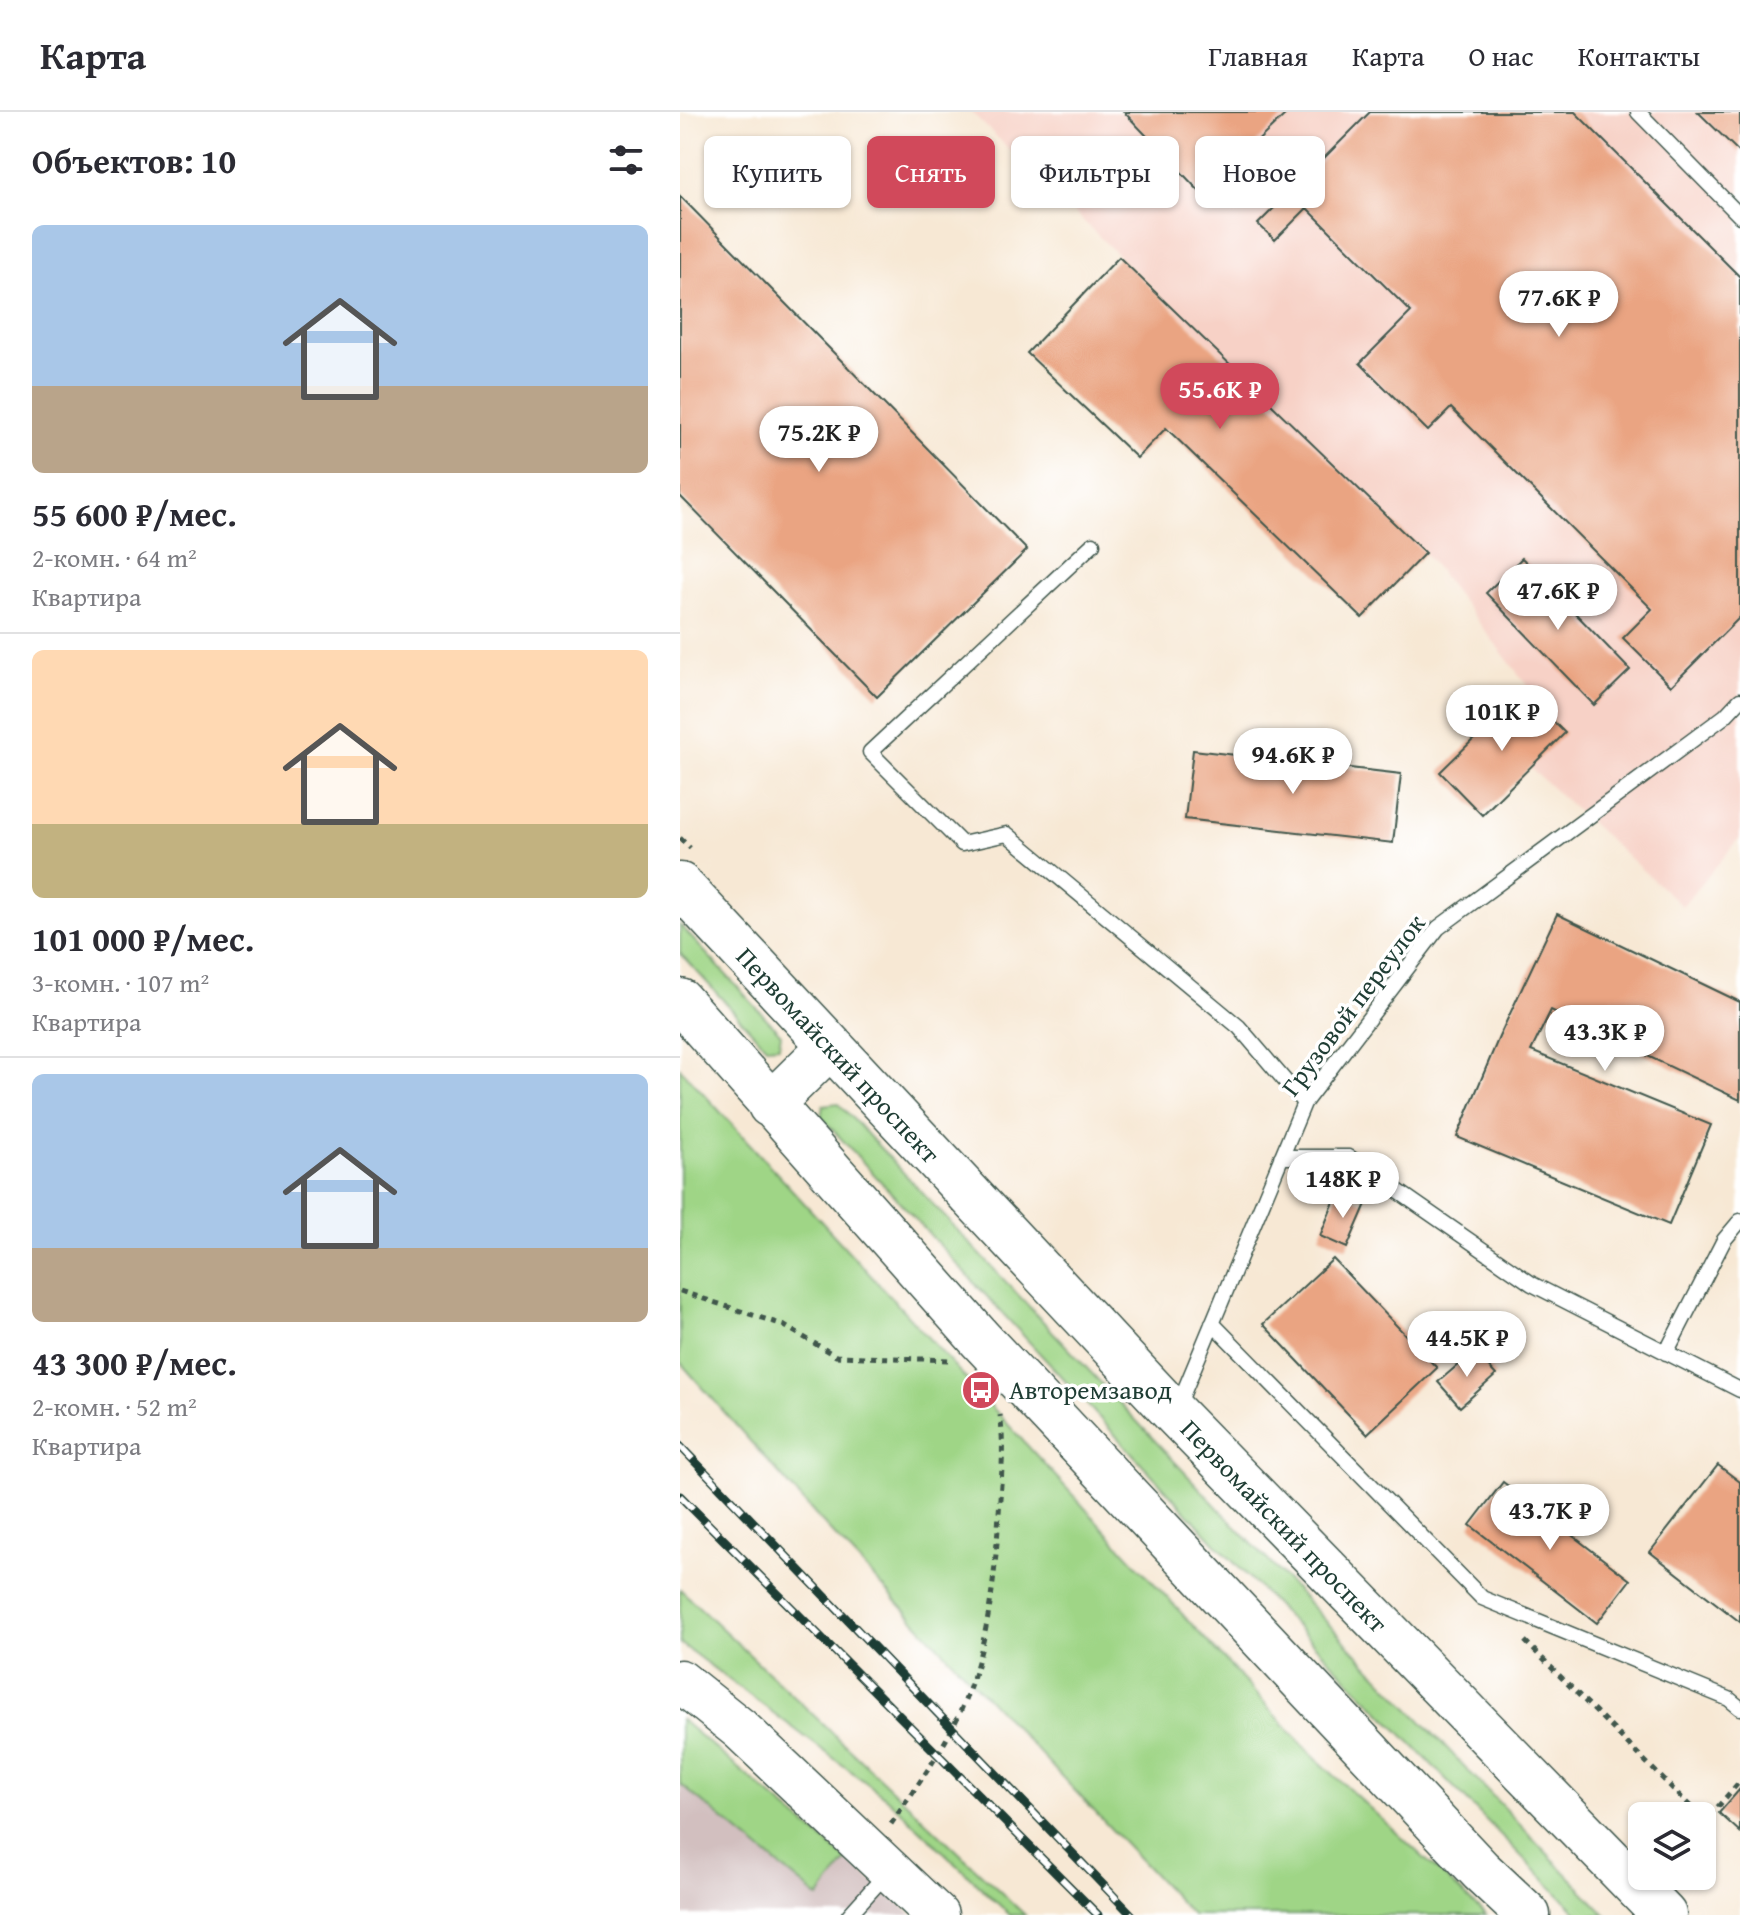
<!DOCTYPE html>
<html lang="ru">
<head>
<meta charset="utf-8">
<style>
  :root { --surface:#fff; --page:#f2f2f3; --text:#2b2b33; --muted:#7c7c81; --line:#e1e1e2; --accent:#d1495b }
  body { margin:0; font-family:"Gentium Book Plus",serif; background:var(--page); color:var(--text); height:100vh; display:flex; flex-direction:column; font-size:30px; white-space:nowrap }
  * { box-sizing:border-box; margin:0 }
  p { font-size:26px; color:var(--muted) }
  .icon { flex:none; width:44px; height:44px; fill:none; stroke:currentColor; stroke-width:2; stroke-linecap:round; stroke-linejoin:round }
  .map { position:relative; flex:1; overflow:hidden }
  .details { display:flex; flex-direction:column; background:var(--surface); width:680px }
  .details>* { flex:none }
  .guide { position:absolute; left:24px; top:24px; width:760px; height:72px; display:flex; gap:16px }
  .tools { position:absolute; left:948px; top:1690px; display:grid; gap:16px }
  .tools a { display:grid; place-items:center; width:88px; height:88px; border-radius:12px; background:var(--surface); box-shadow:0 2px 6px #0004; font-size:40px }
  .price { position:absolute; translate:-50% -68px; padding:0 18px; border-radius:28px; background:#fff; color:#222; font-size:26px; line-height:52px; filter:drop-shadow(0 2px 4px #0008) }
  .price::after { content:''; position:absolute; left:50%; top:48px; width:24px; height:18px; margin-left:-12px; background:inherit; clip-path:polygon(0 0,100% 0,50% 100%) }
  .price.selected { background:var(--accent); color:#fff }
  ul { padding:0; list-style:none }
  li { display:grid; align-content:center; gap:16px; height:424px; padding:0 32px }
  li+li { border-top:2px solid var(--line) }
  li span { display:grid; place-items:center; height:248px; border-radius:12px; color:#555 }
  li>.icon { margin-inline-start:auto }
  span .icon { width:144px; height:144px; fill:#fffc; stroke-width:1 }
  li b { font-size:34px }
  h2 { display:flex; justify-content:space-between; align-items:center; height:96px; padding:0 32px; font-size:34px }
  .tag { padding:0 28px; border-radius:12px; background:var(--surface); box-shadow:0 2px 6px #0004; font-size:28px; line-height:72px }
  .tag.selected { background:var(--accent); color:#fff }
  header { display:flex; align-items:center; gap:48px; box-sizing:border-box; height:112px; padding:0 40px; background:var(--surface); border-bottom:2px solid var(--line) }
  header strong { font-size:38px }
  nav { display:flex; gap:44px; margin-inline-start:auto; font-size:28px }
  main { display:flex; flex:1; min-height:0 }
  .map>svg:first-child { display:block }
  .built { fill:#f7d1c6 }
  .industrial { fill:#d2bfbf }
  .green { fill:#9fd586; stroke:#5f895d; stroke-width:2 }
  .building { fill:#eaa482 }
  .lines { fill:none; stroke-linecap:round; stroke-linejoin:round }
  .service-casing { stroke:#3f574c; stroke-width:17 }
  .secondary-casing { stroke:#3f574c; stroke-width:45 }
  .primary-casing { stroke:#3f574c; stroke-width:47 }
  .path { stroke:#3f574c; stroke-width:5; stroke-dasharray:6 6; stroke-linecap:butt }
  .service { stroke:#fff; stroke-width:14 }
  .secondary { stroke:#fff; stroke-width:42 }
  .primary { stroke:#fff; stroke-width:44 }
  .rail-casing { stroke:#1f3d34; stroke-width:9 }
  .rail { stroke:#fff; stroke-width:6; stroke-dasharray:18; stroke-linecap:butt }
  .labels { text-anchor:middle; stroke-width:7; stroke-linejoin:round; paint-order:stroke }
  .street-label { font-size:26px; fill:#1f3d34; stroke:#fff }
  .poi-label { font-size:26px; fill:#1f3d34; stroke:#fff; text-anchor:start }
</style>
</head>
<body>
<header>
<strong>Карта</strong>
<nav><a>Главная</a><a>Карта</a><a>О нас</a><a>Контакты</a></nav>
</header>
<main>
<section class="details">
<h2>Объектов: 10<svg class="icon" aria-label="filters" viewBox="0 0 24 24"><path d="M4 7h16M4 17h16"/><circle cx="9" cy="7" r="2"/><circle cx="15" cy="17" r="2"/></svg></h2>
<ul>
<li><span style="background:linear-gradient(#a9c7e8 65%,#b9a48a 0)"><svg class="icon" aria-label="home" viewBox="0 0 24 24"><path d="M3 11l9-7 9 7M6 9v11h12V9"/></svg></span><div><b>55 600 ₽/мес.</b><p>2-комн. · 64 m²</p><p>Квартира</p></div></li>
<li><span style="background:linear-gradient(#ffd9b3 70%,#c2b280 0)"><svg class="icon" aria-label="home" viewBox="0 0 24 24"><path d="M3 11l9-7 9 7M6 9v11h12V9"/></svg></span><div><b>101 000 ₽/мес.</b><p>3-комн. · 107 m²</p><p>Квартира</p></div></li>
<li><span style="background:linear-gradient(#a9c7e8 70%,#b9a48a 0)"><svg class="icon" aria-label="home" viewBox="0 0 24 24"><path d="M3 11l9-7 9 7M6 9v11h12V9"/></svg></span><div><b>43 300 ₽/мес.</b><p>2-комн. · 52 m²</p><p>Квартира</p></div></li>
</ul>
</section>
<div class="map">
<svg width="1060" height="1803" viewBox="0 0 1060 1803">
  <rect width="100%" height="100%" fill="#fff"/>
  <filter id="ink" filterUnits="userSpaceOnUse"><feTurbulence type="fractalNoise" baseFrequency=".0125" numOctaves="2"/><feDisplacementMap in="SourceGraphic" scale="16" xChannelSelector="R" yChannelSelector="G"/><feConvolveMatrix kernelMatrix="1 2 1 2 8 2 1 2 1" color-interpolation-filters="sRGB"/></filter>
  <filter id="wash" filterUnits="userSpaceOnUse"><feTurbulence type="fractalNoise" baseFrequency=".006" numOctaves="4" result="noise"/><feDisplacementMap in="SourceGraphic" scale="32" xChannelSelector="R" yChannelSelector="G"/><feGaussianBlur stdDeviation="1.8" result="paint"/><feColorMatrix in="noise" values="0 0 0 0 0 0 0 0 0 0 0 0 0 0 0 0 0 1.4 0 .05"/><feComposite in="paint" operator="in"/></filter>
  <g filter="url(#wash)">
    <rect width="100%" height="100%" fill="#f7e8d4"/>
    <path class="built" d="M291 0H1060V726L1002 794 850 656 884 621 745 441Z"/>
    <path class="industrial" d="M0 1672 138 1785 167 1748 233 1803H0Z"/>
    <path class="green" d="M0 813 101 922 99 934 86 935 0 841Z
      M0 956 632 1643 806 1803H512L139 1407 0 1250Z
      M158 991 557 1416 926 1803H899L536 1432 141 1005 143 993Z
      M0 1477 345 1803H330L208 1687 0 1531Z
      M0 1607 167 1748 139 1786 0 1672Z"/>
    <g id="blocks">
      <path class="building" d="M444 0H608L522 82Z
        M690 0H895L1060 165V505L991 574 943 526 972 497 771 296 748 319 680 251 731 200 627 96 595 128 578 112Z
        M1018 0H1060V41Z
        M0 84 347 438 197 585 0 384Z
        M439 145 745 441 682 506 486 316 457 346 347 241Z
        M842 446 950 558 914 593 806 481Z
        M843 579 885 621 802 703 760 660Z
        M513 638 721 662 713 731 505 707Z
        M877 802 1060 890V988L871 898 851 939 1031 1013 989 1113 777 1025 819 925Z
        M658 1080 686 1092 667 1136 640 1124Z
        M653 1147 757 1256 687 1322 583 1212Z
        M794 1239 816 1263 780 1295 758 1270Z
        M1038 1353 1060 1370V1510L970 1440Z
        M823 1370 950 1468 917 1511 790 1413Z
        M1060 1677V1720L1039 1701Z"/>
    </g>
  </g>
  <g filter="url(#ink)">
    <use href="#blocks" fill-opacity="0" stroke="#3f574c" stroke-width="2"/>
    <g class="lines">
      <defs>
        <path id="service" d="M958 0 1060 104
          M413 432 190 640 282 732 327 722 559 915 624 991
          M601 1045H669L852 1172 1060 1278
          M532 1211 802 1486 1049 1587 1060 1596
          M986 1241 1044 1128 1060 1109
          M498 1294 624 991 758 816 1045 604 1060 588
          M169 1803 207 1761"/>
        <path id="secondary" d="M0 1569 60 1617 257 1803"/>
        <path id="primary" d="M0 773 495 1302 984 1803
          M0 889 300 1227 801 1759 848 1803
          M90 993 149 935"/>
      </defs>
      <use href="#service" class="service-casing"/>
      <use href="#secondary" class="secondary-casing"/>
      <use href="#primary" class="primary-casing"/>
      <path class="path" d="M0 726 10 736
        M0 1179 103 1213 156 1244 269 1248
        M845 1529 1020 1704
        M211 1712C236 1675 263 1639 281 1598 308 1536 315 1467 319 1401 321 1369 325 1334 320 1303
        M1022 1713 1060 1669"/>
      <use href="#service" class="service"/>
      <use href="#secondary" class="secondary"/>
      <use href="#primary" class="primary"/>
      <defs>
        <path id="rail" d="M0 1334 452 1803
          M0 1384 418 1803"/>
      </defs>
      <use href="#rail" class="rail-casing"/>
      <use href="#rail" class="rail"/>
    </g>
  </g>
  <defs>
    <symbol id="bus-disc" viewBox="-11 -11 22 22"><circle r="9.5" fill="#d1495b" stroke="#fff"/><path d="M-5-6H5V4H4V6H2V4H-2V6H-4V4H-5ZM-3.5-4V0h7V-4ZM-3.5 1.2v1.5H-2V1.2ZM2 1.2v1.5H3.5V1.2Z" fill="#fff"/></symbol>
  </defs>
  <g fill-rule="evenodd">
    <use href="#bus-disc" x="279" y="1256" width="44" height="44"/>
  </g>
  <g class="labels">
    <g class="street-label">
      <text transform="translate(673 893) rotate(-53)" y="9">Грузовой переулок</text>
      <text transform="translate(158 943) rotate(47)" y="9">Первомайский проспект</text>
      <text transform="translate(604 1414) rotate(46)" y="9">Первомайский проспект</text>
    </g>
    <g class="poi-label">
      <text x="329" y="1287">Авторемзавод</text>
    </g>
  </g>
</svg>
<div class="tools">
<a><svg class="icon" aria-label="layers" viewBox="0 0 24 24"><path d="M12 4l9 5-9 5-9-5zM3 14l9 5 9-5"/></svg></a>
</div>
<b class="price" style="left:879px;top:227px">77.6K ₽</b>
<b class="price selected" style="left:540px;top:319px">55.6K ₽</b>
<b class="price" style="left:139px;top:362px">75.2K ₽</b>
<b class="price" style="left:878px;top:520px">47.6K ₽</b>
<b class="price" style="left:822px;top:641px">101K ₽</b>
<b class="price" style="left:613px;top:684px">94.6K ₽</b>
<b class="price" style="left:925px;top:961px">43.3K ₽</b>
<b class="price" style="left:663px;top:1108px">148K ₽</b>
<b class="price" style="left:787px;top:1267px">44.5K ₽</b>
<b class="price" style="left:870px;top:1440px">43.7K ₽</b>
<div class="guide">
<a class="tag">Купить</a>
<a class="tag selected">Снять</a>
<a class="tag">Фильтры</a>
<a class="tag">Новое</a>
</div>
</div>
</main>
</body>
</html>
